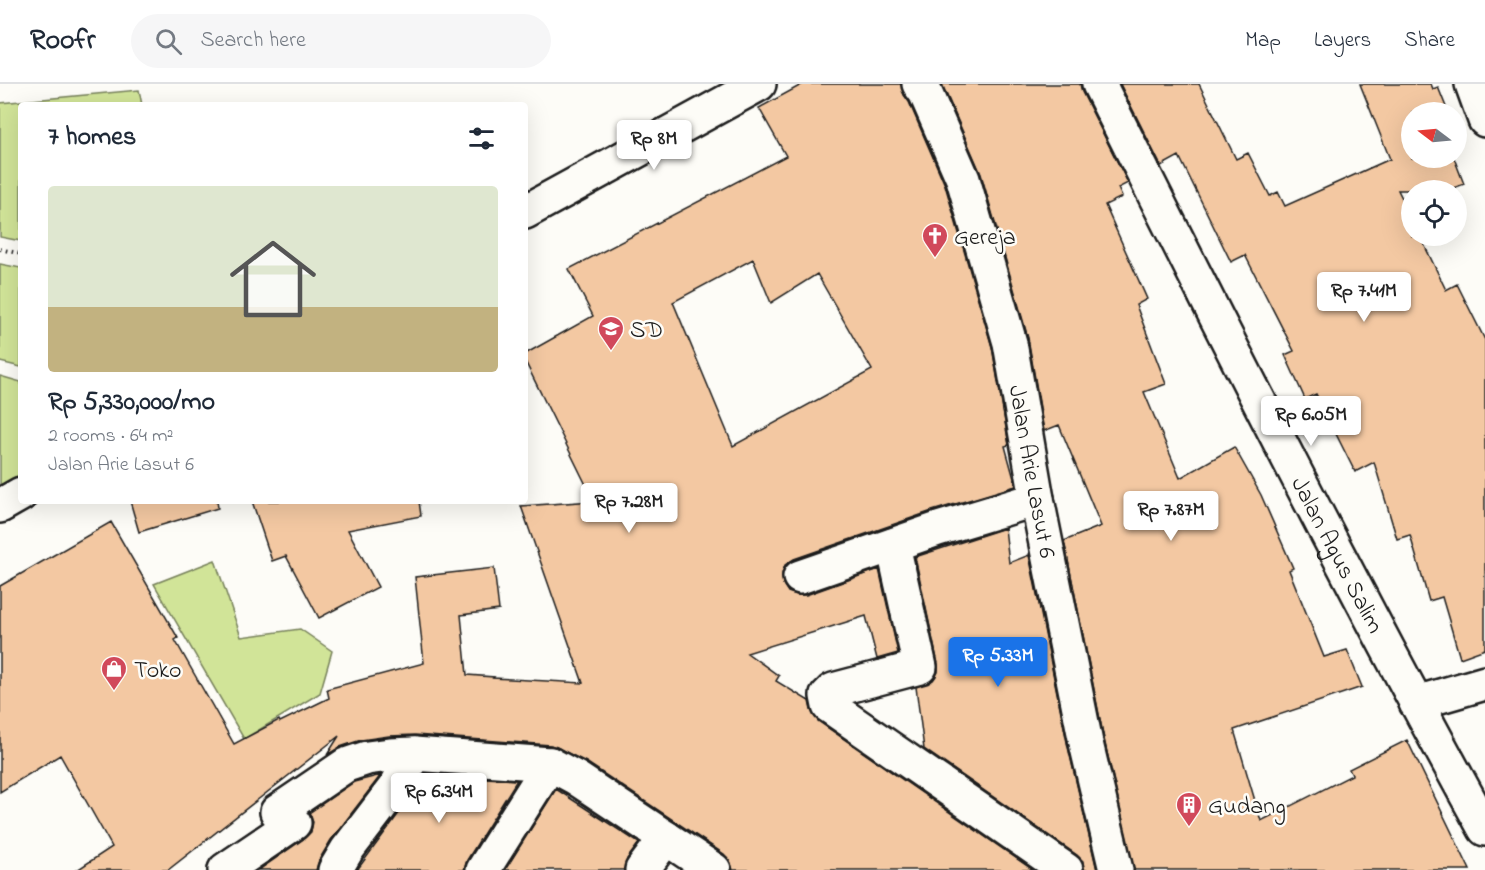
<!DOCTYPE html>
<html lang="en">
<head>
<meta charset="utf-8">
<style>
  :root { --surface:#fff; --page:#f6f6f7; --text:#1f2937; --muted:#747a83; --line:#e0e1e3; --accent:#1a73e8 }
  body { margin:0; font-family:"Indie Flower",sans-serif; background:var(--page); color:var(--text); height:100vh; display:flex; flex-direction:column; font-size:22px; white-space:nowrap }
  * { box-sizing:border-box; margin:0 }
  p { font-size:20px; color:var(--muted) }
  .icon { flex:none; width:33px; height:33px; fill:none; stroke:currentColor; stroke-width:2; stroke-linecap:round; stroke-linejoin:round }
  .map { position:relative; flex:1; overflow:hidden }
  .details { position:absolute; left:18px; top:18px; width:510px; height:402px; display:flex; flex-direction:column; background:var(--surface); border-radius:6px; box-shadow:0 6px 24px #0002 }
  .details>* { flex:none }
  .needle { width:39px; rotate:286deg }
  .tools { position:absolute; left:1401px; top:18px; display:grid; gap:12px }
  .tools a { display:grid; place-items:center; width:66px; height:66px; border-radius:50%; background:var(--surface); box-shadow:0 6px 24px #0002; font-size:30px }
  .price { position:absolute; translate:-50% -51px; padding:0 14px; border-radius:6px; background:#fff; color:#222; font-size:20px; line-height:39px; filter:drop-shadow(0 2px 3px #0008) }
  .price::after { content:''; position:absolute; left:50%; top:36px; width:18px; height:14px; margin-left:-9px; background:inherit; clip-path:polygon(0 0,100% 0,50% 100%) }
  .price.selected { background:var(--accent); color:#fff }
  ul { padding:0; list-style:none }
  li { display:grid; align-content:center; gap:12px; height:318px; padding:0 30px }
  li span { display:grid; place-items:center; height:186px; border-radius:6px; color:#555 }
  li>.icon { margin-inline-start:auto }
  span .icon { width:108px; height:108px; fill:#fffc; stroke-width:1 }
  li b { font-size:26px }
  h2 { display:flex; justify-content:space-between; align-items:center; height:72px; padding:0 30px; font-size:26px }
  header { display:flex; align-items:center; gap:36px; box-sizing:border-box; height:84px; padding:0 30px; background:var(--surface); border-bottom:2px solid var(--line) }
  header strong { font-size:28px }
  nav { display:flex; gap:33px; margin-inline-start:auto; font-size:21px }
  .search { width:420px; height:54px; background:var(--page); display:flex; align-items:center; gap:15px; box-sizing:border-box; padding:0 21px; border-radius:33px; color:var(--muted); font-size:22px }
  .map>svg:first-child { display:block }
  .green { fill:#d1e498; stroke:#76805a; stroke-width:1.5 }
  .building { fill:#f3c8a2; stroke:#1c1c1c; stroke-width:1.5; fill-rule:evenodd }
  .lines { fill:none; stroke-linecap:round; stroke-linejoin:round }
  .street-casing { stroke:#1c1c1c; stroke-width:38 }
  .secondary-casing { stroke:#1c1c1c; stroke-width:38 }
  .path { stroke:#1c1c1c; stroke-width:4; stroke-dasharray:1.5 4.5; stroke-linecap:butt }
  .street { stroke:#fdfcf7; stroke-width:33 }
  .secondary { stroke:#fdfcf7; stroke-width:33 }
  .labels { text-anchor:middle; stroke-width:5; stroke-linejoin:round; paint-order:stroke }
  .poi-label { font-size:24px; fill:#1c1c1c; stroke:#fdfcf7; text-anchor:start }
  .street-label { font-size:24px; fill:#1c1c1c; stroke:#fdfcf7 }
</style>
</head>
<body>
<header>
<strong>Roofr</strong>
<div class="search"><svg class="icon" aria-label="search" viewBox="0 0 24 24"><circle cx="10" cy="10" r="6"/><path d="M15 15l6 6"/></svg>Search here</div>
<nav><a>Map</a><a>Layers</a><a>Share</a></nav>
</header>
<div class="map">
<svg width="1485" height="786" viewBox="0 0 1485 786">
  <rect width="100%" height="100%" fill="#fdfcf7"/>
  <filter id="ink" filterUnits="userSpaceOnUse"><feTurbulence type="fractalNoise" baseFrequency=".0167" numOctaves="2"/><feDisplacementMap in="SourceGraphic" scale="12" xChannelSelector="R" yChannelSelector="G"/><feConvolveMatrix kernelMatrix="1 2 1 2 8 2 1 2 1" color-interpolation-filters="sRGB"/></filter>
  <g filter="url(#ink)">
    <path class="green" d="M139 6 142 21H21V157L0 153V19Z
      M0 180 21 184V283L0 278Z
      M0 292 21 298V392L0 404Z
      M215 476 241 553 300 545 332 567 320 609 244 655 154 500Z"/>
    <path class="building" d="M803 0H901L904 11 909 18 945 101 992 263 1009 361 1005 362 1016 402 932 427 794 475 785 481 782 490 783 500 788 508 797 511H806L879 485 898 569 877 575 866 532 747 569 779 592 776 597 809 617 811 626 818 637 1033 786H733L730 777 724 770 586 678 551 661 415 651 389 652 361 656 340 663 327 671 339 652 168 786H77L112 763 60 671 0 708V502L111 438 178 554 175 556 234 660 279 636 280 638 329 614 327 605 424 579 415 493 494 484 499 526 461 531 467 591 494 593 493 594 583 599 521 422 594 417 525 277V270L593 232 569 185 786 72 759 24ZM753 175 771 219 817 190 872 286 733 362 673 218Z
      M942 0H1080L1082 8 1128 99 1118 104 1122 113 1105 121 1147 215 1136 221 1166 300 1144 308 1180 394 1234 363 1261 411 1293 484 1289 486 1324 573 1347 566 1362 603 1234 646 1261 737 1352 691 1349 685 1407 656 1470 786H1134L1104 655 1064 457 1101 442 1059 341 1044 347 1028 254 981 90Z
      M1120 0H1199L1236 75 1248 69 1270 112 1278 108 1285 122 1390 75 1360 0H1431L1433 5 1438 3 1448 28H1412V74H1454L1464 100 1448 106H1398L1412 134V152H1420L1446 206 1457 200 1485 256V565L1460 574 1442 513 1429 517 1410 451 1397 455 1374 378 1355 388 1316 310 1305 315 1285 271 1294 267 1245 171 1231 178 1179 72 1161 82Z
      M130 417H217L218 424 139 448Z
      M252 417H419L421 432 348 446 378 503 319 534 286 472 272 477Z
      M1005 444 1009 479 1029 471 1068 663 1097 786H1084L1083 777 1077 771 924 665 916 603 933 596 938 588V580L915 473Z
      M424 690 517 696 467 776 464 786H357L411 713Z
      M381 691 331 756 319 776 316 786H259L305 754 311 748 313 738 309 729 354 698Z
      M556 705 639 759 627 775 624 786H505Z"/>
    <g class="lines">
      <defs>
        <g id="street">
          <path id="s1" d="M919 0 925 8 963 95 1010 259 1037 415 1086 659 1116 786"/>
          <path d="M1472 0 1485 36"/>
          <path d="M893 461 920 583 833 606 827 612 829 622 1066 786"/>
          <path d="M800 493 938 445 1037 415"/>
          <path d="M1416 619 1485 599"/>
          <path d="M277 728 346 681 367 674 390 671 414 670 550 680 576 694 714 786"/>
          <path d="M225 786 294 739"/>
          <path d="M335 786 347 766 396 702 414 670"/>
          <path d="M483 786 550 680"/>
          <path d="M642 786 666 754"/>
        </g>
        <g id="secondary">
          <path id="s2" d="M1099 0C1224 250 1350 500 1485 745"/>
          <path d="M525 128 759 0"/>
          <path d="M0 422 21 410"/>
        </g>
      </defs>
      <use href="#street" class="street-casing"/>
      <use href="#secondary" class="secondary-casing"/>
      <path class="path" d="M0 165 21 170"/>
      <use href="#street" class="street"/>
      <use href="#secondary" class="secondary"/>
    </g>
  </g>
  <defs>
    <symbol id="church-pin" viewBox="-11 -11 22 30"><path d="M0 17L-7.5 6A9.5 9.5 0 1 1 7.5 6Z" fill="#d1495b" stroke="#fdfcf7"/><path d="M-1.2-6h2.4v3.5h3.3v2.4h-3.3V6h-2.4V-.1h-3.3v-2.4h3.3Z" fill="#fff"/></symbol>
    <symbol id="school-pin" viewBox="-11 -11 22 30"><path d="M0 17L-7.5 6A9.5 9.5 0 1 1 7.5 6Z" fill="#d1495b" stroke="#fdfcf7"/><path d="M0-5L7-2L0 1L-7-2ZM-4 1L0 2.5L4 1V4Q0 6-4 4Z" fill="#fff"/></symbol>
    <symbol id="shop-pin" viewBox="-11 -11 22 30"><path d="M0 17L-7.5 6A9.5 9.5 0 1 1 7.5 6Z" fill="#d1495b" stroke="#fdfcf7"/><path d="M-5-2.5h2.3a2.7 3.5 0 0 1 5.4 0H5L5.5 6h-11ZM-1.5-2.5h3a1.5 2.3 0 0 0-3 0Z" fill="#fff"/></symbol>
    <symbol id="building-pin" viewBox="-11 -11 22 30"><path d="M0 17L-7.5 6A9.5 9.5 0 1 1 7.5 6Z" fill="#d1495b" stroke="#fdfcf7"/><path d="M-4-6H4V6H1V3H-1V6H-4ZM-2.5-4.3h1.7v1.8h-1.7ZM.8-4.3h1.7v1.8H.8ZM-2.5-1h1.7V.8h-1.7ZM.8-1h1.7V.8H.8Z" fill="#fff"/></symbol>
  </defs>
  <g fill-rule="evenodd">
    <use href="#church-pin" x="920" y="137" width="30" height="40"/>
    <use href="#school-pin" x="596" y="230" width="30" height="40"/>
    <use href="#shop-pin" x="99" y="570" width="30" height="40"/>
    <use href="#building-pin" x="1174" y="706" width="30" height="40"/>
  </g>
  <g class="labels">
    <g class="poi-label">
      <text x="954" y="160">Gereja</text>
      <text x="630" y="253">SD</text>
      <text x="134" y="593">Toko</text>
      <text x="1208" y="729">Gudang</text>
    </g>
    <g class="street-label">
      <text dy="8" stroke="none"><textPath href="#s1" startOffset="406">Jalan Arie Lasut 6</textPath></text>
      <text dy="8" stroke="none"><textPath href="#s2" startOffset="528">Jalan Agus Salim</textPath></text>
    </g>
  </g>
</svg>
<div class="tools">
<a><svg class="needle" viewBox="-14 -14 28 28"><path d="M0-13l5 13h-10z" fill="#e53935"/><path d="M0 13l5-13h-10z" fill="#747a83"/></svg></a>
<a><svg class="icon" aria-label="locate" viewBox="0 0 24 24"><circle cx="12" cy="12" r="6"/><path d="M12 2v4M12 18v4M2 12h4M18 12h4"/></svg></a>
</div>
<b class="price" style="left:654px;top:87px">Rp 8M</b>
<b class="price" style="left:1364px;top:239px">Rp 7.41M</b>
<b class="price" style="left:1311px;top:363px">Rp 6.05M</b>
<b class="price" style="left:629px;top:450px">Rp 7.28M</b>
<b class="price" style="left:1171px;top:458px">Rp 7.87M</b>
<b class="price selected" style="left:998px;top:604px">Rp 5.33M</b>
<b class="price" style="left:439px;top:740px">Rp 6.34M</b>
<section class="details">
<h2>7 homes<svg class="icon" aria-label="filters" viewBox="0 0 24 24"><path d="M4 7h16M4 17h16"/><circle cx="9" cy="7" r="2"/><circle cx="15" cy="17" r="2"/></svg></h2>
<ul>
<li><span style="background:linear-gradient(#dfe7d0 65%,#c2b280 0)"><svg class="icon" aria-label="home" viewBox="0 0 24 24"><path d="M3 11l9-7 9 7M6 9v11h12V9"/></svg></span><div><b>Rp 5,330,000/mo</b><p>2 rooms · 64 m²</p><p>Jalan Arie Lasut 6</p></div></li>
</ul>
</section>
</div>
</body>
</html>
